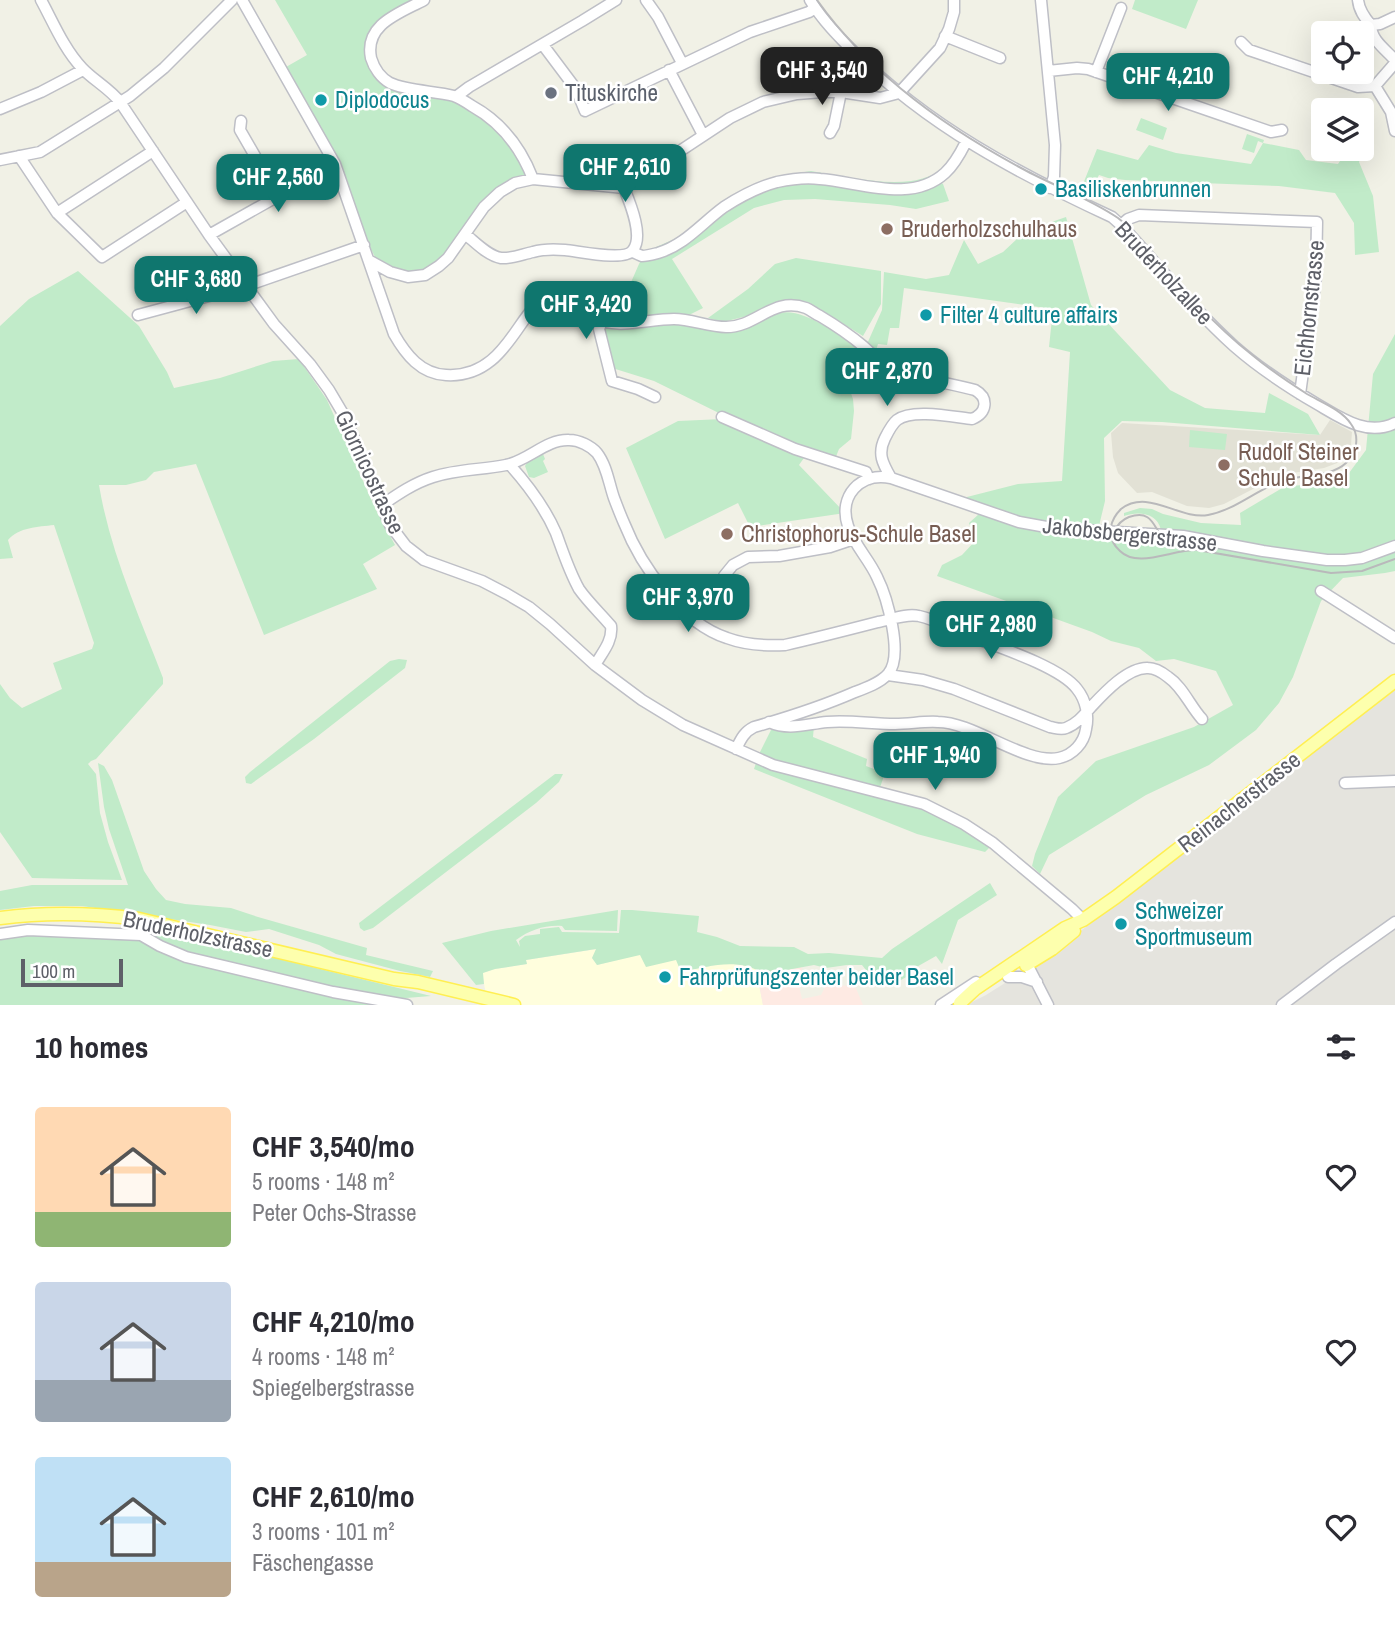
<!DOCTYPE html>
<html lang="en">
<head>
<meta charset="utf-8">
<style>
  :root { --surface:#fff; --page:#f2f2f3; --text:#2b2b33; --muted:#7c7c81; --accent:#0f766e }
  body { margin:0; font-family:"Archivo Narrow",sans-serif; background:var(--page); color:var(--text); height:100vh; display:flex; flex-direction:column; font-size:26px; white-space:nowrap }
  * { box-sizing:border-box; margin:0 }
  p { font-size:23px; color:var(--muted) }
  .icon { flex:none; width:38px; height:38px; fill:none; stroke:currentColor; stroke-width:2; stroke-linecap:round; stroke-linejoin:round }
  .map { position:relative; height:1005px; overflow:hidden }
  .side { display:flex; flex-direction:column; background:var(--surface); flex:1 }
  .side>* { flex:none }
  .controls { position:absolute; left:1311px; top:21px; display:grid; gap:14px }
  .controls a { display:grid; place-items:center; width:63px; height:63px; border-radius:7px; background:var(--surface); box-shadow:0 7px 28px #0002; font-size:35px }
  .scale { position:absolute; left:21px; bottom:18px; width:102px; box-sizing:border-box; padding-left:7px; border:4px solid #5e6068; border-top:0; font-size:19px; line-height:24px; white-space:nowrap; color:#5e6068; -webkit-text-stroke:5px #fff; paint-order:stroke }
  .price { position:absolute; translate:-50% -60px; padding:0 16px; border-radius:14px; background:var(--accent); color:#fff; font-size:23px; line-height:46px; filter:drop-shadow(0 2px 4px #0008) }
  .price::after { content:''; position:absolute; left:50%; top:42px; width:21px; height:16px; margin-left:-10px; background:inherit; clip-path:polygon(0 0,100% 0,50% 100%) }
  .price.active { background:#222; color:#fff }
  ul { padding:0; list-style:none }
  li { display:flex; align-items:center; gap:21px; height:175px; padding:0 35px }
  li span { display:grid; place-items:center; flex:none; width:196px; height:140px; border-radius:7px; color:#555 }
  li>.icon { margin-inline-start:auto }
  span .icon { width:84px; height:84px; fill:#fffc; stroke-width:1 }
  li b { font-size:30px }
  h2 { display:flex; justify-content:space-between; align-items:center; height:84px; padding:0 35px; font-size:30px }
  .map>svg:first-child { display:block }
  .commercial { fill:#fffedd }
  .industrial { fill:#e5e4de }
  .education { fill:#e2e1d5 }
  .medical { fill:#feeae3 }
  .green { fill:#c1ebc9 }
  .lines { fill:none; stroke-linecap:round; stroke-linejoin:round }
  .minor-casing { stroke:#bebfc6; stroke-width:13 }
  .major-casing { stroke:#ffef52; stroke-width:15 }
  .minor { stroke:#fff; stroke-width:10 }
  .major { stroke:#fdffad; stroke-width:12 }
  .tram { stroke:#b9b9bb; stroke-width:2 }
  .worship-dot { fill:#6b7280; stroke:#fff; stroke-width:2.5 }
  .culture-dot { fill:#0f9aa8; stroke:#fff; stroke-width:2.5 }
  .education-dot { fill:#8d6e63; stroke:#fff; stroke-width:2.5 }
  .labels { text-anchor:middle; stroke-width:5; stroke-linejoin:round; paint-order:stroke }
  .worship-label { font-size:23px; fill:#5b616d; stroke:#fff; text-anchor:start }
  .culture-label { font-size:23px; fill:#0d838f; stroke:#fff; text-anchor:start }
  .education-label { font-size:23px; fill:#785e54; stroke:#fff; text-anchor:start }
  .street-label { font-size:23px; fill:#5e6068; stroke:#fff }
</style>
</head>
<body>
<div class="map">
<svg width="1395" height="1005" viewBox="0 0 1395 1005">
  <rect width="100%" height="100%" fill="#f1f1e6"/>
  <path class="commercial" d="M597 949 592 958 597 965 640 954 677 959 681 972 725 963 754 967 765 974 759 981V985L763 1005H488L482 973 495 969 527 964 526 960Z"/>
  <path class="industrial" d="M1395 690V1005H966L986 995 1052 953Z"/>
  <path class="education" d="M1330 420 1352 432 1351 445 1347 454 1340 462 1324 468 1286 474 1253 489 1224 504 1209 508 1187 506 1152 492 1137 493 1118 473 1113 457 1111 433 1122 423 1320 435Z"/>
  <path class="medical" d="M802 967 801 976 797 977 802 999 821 995 826 985 855 986 863 1005H763L759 984V981L765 974Z"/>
  <path class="green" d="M275 0H424L376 30 372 60 392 84 457 96 481 111 528 165 525 176 500 192 439 266 408 277 379 265 369 245 339 159 286 67 307 55Z
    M1135 0H1198L1186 29 1132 9Z
    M1141 118 1167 128 1163 140 1136 130Z
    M1247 134 1264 140 1263 143 1299 150 1306 160 1338 164 1348 149 1363 153 1359 162 1373 196 1379 252 1355 255 1354 223 1335 193 1279 186 1125 180 1108 178 1099 175 1091 190 1083 184 1097 149 1138 160 1149 145 1176 153 1251 164 1263 143 1258 141 1254 153 1242 149Z
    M811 171C843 176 880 185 911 181 919 180 926 177 933 175L943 184 949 201 916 209 890 205 815 199 784 200 754 208 672 259 703 308 689 315C699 321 712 330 724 332 747 335 760 319 780 313 801 307 842 335 858 349L845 355 841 365 853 399 854 411 851 439 839 449 835 459 729 418 654 381 609 367 602 321H614L639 264 647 251 679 237 754 184 784 175Z
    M1066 217 1091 305 1170 390 1205 408 1265 413 1269 393 1308 414 1320 435 1162 422 1122 421 1104 438 1105 501 1099 526 1161 530C1157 513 1139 511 1124 516V513L1140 508 1152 509 1163 514 1201 523 1241 525 1240 513 1284 487 1337 481 1349 473 1366 450 1373 374 1395 334V571L1385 573 1343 578 1321 601 1293 677 1279 703 1256 730 1209 765 1146 795 1049 855 1040 874 1032 866 1035 854 1058 797 1096 761 1194 727 1233 705 1216 671 1174 659 1156 661 1139 648 1111 641 1092 632 937 576 942 565 962 555 976 540 969 523 979 514 963 498 1018 484 1062 481 1070 352 1049 347 1053 309 904 288 899 328H890L887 345 878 344 876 350 867 344 882 310 884 272 926 279 949 275 964 240 978 264 1003 252 1037 220 1043 222V225Z
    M796 258 881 271V304L863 336 808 302 781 300 751 315 723 322 708 318 748 289 775 264Z
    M78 271 139 326 167 372 174 388 220 378 273 361 299 359 327 400 376 510 395 545 363 564 377 589 264 635 196 464 154 472 146 480 126 485H99C110 552 139 615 163 678V684L96 759 91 761 88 764 96 774 100 813 108 842 122 880 32 878 0 832V684L10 698 22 708 62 689 53 663 92 649 94 643 54 525C38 527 19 527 8 540L13 558 0 559V326L29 299Z
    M723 419 806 455 799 465 845 513 750 527 738 503 665 539 626 448 678 421Z
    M1190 430 1227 434 1225 450 1189 447Z
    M543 454 545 459 543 461 548 472 534 478 529 477 525 466 528 461Z
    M399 659 407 660 405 668 314 739 251 784 246 783 245 777 250 772 390 661Z
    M814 726 813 737 867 759 866 766 885 773 877 796C904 803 932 811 957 825 968 831 979 840 990 847L985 852 917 834 754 769 759 754 771 730Z
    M98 763 104 766 112 780 144 871 156 889 166 900 185 904 231 908 258 917 367 948 366 955 433 971 430 977 400 971 336 954 319 945 269 929 246 932 210 925 82 906H34L0 910V891L32 885H128L109 829 104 807Z
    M555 774H563L559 782 536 803 373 928 364 931 360 928 359 923Z
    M990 883 997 895 958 920 942 964 936 956 913 969 910 975 899 981 884 985 870 975 862 965H847L826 968 814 965 765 974C737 957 711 966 681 972L676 960 646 967 640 955 597 965 592 958 596 949 526 960 527 964 495 969 483 973 484 984 476 985 442 943 491 931 618 910 617 931 565 930 562 926C544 925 530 930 516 940L520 947 519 941 525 936 540 934V929L559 927 562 932 619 933 621 910H632L699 916 697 932 717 937 740 946 794 947 808 954 829 953 882 958 892 949Z
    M144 926 431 996 406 998 399 1001 204 959 160 943 146 933Z
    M16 933 136 938 172 954 385 1005H0V936Z"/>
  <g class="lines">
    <defs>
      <path id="minor" d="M41 0C53 22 64 49 82 68 93 80 109 88 120 102L209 235 274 324 310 364 329 390 345 417 390 525 406 546 424 560 482 581 507 594 529 607 550 624 595 665 642 700 683 725 773 765 924 804 964 824 993 843 1072 909 1083 920
        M242 0 335 164 394 334C406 355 421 374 446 375 511 379 520 298 552 298 570 298 587 317 605 322 625 327 652 319 674 319 691 319 709 327 726 327 757 327 773 296 806 308 811 310 815 314 820 316 835 325 850 335 863 346 871 353 879 362 888 366 911 378 950 383 975 390 989 398 987 413 972 419 954 417 912 408 897 420 892 424 888 432 885 438 877 454 883 464 891 478
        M424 0C400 13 364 24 371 58 374 68 381 78 390 83 407 91 435 91 454 96 460 98 466 102 472 106 501 122 521 148 533 179
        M646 0 658 17 682 63
        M810 0C822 20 839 37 855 53 928 126 1019 174 1112 217L1121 225C1158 265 1193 309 1234 346 1259 368 1288 387 1317 404 1341 418 1367 437 1395 423
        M1041 0 1055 145 1054 177 1050 188
        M1358 0C1359 10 1364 17 1371 25
        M1371 25C1371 40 1385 49 1395 60
        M1371 25 1380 24 1395 17
        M945 36 1000 58
        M1241 42 1249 50 1358 87 1375 86 1395 63
        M543 45 576 89 585 111 750 32 809 12 815 8
        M669 70 703 135
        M1048 71 1077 68 1088 69 1271 132 1282 130
        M1096 72 1121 8
        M1375 86 1391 112 1395 131
        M457 96 469 87 582 21 616 0
        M0 109 41 92 83 70
        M241 121 240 130 278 196
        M830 133 834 126 841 92
        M19 156 57 213 102 257 187 202
        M0 160 40 152 130 96 164 68 232 0
        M57 213 153 151
        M1121 225 1128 219 1139 215 1317 222 1316 277 1300 394
        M465 234C475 242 488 256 501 258 511 259 523 254 533 252 543 249 554 249 565 250 578 251 625 262 633 250 644 236 630 203 624 188
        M209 235 335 164
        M632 252C636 253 639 255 642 256 647 256 654 254 658 253 685 245 702 223 724 207 741 196 758 187 777 182 791 179 806 177 820 179 860 182 911 204 945 173 954 165 961 152 966 142
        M370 261 390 272 408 277 425 275 439 266 448 258 484 207 500 192 515 183 533 179 624 188 730 118 763 102 797 94 823 92H841L880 98 899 93 940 48 949 29 954 12V0
        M138 315 246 286 364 245
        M602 321 599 329 612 381 638 389 655 397
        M722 417 795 449 866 472 869 479
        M510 465C528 485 545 508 556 533 563 552 569 571 579 589 588 602 601 614 611 626 613 641 602 653 595 665
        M382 505C398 494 414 483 433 477 457 469 482 470 506 465 528 461 546 439 569 440 579 440 591 446 597 453 607 466 609 484 614 498 617 506 620 514 624 523 641 566 681 623 727 638 746 645 765 646 785 645 816 638 847 630 878 622 890 620 906 613 919 616 934 619 950 628 964 634 992 645 1060 666 1077 689 1086 700 1089 716 1086 729 1084 743 1073 755 1059 758 1025 765 974 722 938 722 924 721 910 724 895 724 873 724 849 720 827 722 806 724 789 731 769 722
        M724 576 733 565 748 557 779 556 830 547 854 539
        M1321 591 1395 638
        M888 675 923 680 954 689 1050 727C1056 728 1061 730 1066 728 1077 724 1084 715 1091 707 1104 693 1128 667 1148 668 1155 668 1163 673 1168 677 1183 687 1190 706 1202 719
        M736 749C741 739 744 732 754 727 789 717 823 706 855 692 866 688 880 683 888 674 904 656 887 597 877 577 869 559 854 545 848 526 838 496 860 472 891 478L1019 522 1052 528 1183 536 1263 551 1327 560H1345L1362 558 1395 546
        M1345 783 1395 781
        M0 934 28 930 141 935 160 946 186 957 333 992 407 1005
        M1027 964 1048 1005
        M1008 977H1022L1037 982
        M941 1005 976 982
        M1282 1005 1336 964 1395 922"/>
      <path id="major" d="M0 918C47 912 91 913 139 919L394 979 418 982 514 1005
        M1026 965 1052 949 1074 931
        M960 1003 975 989 1065 928 1083 920 1116 897 1395 681"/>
    </defs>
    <use href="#minor" class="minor-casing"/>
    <use href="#major" class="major-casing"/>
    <use href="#minor" class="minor"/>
    <use href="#major" class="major"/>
    <path class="tram" d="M817 0C869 73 944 127 1023 169 1054 186 1089 198 1118 218L1129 227C1168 271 1205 318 1251 354 1269 369 1288 382 1307 394 1321 402 1342 410 1351 424 1360 436 1357 453 1346 463 1331 477 1305 474 1285 480 1258 488 1236 510 1208 515 1179 520 1148 488 1121 509 1116 514 1112 520 1111 527 1110 536 1113 545 1120 551 1138 569 1173 549 1197 550L1331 573 1362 571 1395 559
      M1114 532C1117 525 1121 520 1129 517 1156 508 1153 533 1167 541 1173 544 1182 544 1189 546"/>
  </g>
  <circle class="worship-dot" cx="551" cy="93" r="7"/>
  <g class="culture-dot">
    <circle cx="321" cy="100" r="7"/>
    <circle cx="1041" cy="189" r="7"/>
    <circle cx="926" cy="315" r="7"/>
    <circle cx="1121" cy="924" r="7"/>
    <circle cx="665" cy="977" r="7"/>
  </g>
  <g class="education-dot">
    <circle cx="887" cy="229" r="7"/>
    <circle cx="1224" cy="465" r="7"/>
    <circle cx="727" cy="534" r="7"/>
  </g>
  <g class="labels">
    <g class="worship-label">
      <text x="565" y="101">Tituskirche</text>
    </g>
    <g class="culture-label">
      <text x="335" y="108">Diplodocus</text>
      <text x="1055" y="197">Basiliskenbrunnen</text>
      <text x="940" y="323">Filter 4 culture affairs</text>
      <text x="1135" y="919">Schweizer<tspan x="1135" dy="26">Sportmuseum</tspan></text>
      <text x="679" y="985">Fahrprüfungszenter beider Basel</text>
    </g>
    <g class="education-label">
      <text x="901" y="237">Bruderholzschulhaus</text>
      <text x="1238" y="460">Rudolf Steiner<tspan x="1238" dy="26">Schule Basel</tspan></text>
      <text x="741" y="542">Christophorus-Schule Basel</text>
    </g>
    <g class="street-label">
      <text transform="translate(1164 273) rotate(47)" y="8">Bruderholzallee</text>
      <text transform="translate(1309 308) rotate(-84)" y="8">Eichhornstrasse</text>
      <text transform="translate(370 472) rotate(65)" y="8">Giornicostrasse</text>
      <text transform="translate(1130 534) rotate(6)" y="8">Jakobsbergerstrasse</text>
      <text transform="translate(1239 802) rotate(-38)" y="8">Reinacherstrasse</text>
      <text transform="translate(198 934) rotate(12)" y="8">Bruderholzstrasse</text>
    </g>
  </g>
</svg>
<div class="controls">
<a><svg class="icon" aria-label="locate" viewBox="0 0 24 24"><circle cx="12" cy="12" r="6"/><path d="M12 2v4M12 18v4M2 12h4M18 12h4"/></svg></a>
<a><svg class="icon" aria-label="layers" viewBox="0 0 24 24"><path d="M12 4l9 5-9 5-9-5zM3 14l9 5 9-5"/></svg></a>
</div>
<div class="scale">100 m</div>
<b class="price active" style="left:822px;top:107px">CHF 3,540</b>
<b class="price" style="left:1168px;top:113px">CHF 4,210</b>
<b class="price" style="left:625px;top:204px">CHF 2,610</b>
<b class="price" style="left:278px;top:214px">CHF 2,560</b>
<b class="price" style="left:196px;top:316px">CHF 3,680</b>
<b class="price" style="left:586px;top:341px">CHF 3,420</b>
<b class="price" style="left:887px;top:408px">CHF 2,870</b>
<b class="price" style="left:688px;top:634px">CHF 3,970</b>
<b class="price" style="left:991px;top:661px">CHF 2,980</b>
<b class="price" style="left:935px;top:792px">CHF 1,940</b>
</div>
<section class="side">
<h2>10 homes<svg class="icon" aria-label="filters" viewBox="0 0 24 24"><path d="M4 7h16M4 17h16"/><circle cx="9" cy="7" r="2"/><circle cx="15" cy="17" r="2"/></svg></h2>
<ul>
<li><span style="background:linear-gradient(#ffd9b3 75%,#8fb573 0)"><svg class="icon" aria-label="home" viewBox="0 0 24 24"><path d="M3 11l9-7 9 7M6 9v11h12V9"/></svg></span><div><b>CHF 3,540/mo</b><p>5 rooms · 148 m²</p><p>Peter Ochs-Strasse</p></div><svg class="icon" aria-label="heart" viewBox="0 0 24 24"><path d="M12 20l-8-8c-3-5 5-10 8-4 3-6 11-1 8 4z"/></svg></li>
<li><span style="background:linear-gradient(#c9d6e8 70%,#9aa5b1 0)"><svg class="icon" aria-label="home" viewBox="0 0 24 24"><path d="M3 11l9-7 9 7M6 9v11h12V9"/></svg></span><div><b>CHF 4,210/mo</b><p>4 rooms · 148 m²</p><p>Spiegelbergstrasse</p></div><svg class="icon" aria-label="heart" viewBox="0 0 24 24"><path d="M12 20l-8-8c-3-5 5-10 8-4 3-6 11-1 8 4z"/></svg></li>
<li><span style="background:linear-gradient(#bfe0f5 75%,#b9a48a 0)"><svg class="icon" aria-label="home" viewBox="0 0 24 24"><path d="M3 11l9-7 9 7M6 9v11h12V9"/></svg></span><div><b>CHF 2,610/mo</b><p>3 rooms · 101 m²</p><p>Fäschengasse</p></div><svg class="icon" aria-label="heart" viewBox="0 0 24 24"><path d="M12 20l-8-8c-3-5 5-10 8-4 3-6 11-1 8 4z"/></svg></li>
</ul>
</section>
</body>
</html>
